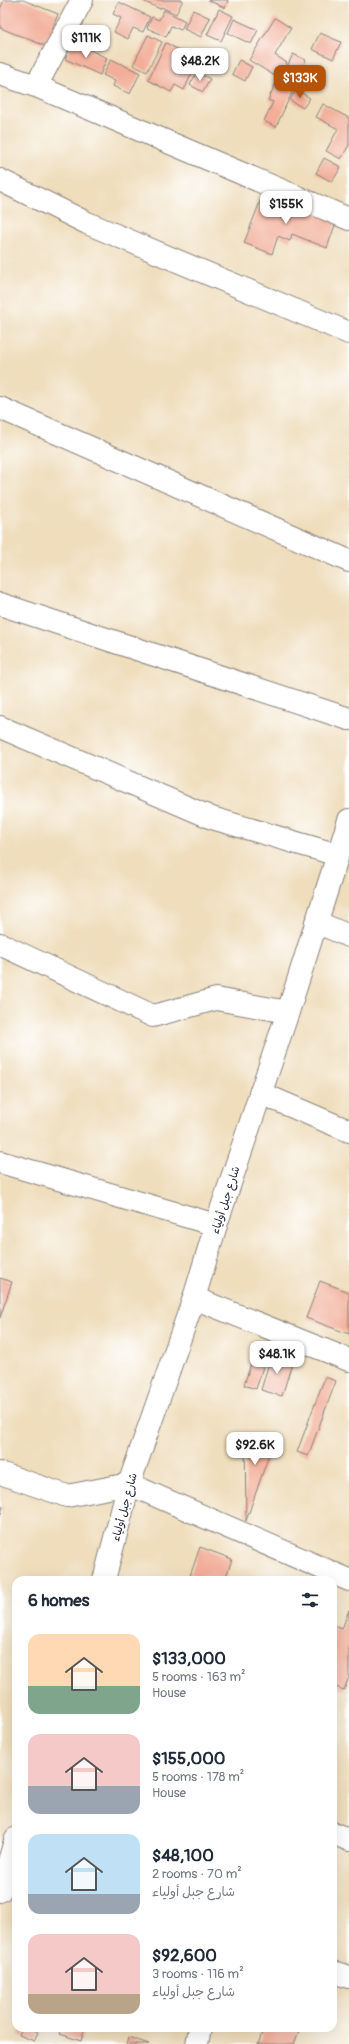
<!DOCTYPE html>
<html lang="en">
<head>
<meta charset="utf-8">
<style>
  :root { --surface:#fff; --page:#f6f6f7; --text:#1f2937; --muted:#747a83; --accent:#b45309 }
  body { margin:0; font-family:Pangolin,"Playpen Sans Arabic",sans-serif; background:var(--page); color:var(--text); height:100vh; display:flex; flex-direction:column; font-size:15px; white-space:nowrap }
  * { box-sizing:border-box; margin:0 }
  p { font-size:13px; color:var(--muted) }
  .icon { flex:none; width:22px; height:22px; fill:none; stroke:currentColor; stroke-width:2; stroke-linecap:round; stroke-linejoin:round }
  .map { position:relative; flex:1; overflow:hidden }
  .sheet { position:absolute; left:12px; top:1576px; width:325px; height:456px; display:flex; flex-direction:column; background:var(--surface); border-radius:12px; box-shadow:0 4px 16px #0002 }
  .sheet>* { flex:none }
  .price { position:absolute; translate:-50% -34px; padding:0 9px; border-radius:8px; background:#fff; color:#222; font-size:13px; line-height:26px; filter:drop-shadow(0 1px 2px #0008) }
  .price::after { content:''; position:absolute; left:50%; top:24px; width:12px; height:9px; margin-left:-6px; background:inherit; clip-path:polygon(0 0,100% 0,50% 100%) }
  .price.active { background:var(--accent); color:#fff }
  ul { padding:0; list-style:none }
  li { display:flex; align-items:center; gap:12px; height:100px; padding:0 16px }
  li span { display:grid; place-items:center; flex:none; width:112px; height:80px; border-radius:12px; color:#555 }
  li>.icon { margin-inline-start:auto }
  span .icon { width:48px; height:48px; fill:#fffc; stroke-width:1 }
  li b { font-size:17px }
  h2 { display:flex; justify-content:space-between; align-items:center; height:48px; padding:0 16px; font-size:17px }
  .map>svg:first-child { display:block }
  .building { fill:#f2ae99 }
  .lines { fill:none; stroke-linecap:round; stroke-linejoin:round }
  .street-casing { stroke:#88807b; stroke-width:24 }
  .highway-casing { stroke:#88807b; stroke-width:24 }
  .street { stroke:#fff; stroke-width:22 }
  .highway { stroke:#fff; stroke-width:22 }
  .labels { text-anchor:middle; stroke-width:3; stroke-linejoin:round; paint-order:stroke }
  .street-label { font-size:11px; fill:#22223b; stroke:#fff }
</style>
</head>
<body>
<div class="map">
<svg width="349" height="2044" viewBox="0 0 349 2044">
  <rect width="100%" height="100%" fill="#fff"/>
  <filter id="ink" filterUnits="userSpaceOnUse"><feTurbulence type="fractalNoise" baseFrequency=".025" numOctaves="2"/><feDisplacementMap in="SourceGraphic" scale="8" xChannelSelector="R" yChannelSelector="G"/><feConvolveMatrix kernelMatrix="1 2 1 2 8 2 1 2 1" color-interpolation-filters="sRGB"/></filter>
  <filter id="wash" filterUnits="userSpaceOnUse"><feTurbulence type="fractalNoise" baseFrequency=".012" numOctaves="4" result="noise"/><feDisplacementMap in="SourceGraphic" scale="16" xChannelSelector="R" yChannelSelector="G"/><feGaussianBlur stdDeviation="0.9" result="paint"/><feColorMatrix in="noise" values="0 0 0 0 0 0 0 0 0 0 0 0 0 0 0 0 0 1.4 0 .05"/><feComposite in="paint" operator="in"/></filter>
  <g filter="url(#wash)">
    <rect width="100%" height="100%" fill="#efddbb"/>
    <g id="blocks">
      <path class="building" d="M4 0H23L58 14 46 46 0 28V9Z
        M143 0H183L176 14 161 7 160 9 143 1Z
        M208 0H228L225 8Z
        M119 2 150 17 143 32 133 28 128 39 114 32 121 18 113 14Z
        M219 9 233 16 221 41 207 35Z
        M164 10 185 21 181 30 171 26 166 37 147 28 152 17 159 20Z
        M193 10 210 18 201 37 184 29Z
        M275 18 291 28 275 55 287 63 278 78 249 60Z
        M234 19 258 30 251 44 228 33Z
        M320 33 341 42 333 59 312 49Z
        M148 35 162 42 147 72 133 65Z
        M73 42 107 58 100 75 65 59Z
        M166 43 181 51 174 65 192 73 184 90 175 85 171 92 148 80Z
        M293 54 306 60 297 79 284 73Z
        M111 59 140 73 130 94 113 86 115 81 103 75Z
        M239 60 252 67 245 81 232 74Z
        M197 72 210 79 203 92 190 85Z
        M277 80 294 88 276 127 264 121 273 102 268 100Z
        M296 90 310 98 303 108 290 100Z
        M323 104 349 118V145L341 159 326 151 338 129 316 117Z
        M324 158 341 167 332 182 316 173Z
        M263 194 336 222 327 248 292 234 290 241 278 236 272 254 244 243Z
        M0 1278 12 1282 0 1318Z
        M320 1281 349 1292V1334L306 1318Z
        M257 1345 269 1348 256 1389 244 1385Z
        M272 1353 293 1360 282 1396 261 1390Z
        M325 1377 336 1381 308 1456 297 1452Z
        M245 1434 273 1443 246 1521Z
        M0 1506 3 1507 0 1517Z
        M200 1547 232 1559 225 1580H201L190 1576Z
        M349 1610V1677L344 1690 333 1686V1625L342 1629Z
        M22 2028H30L38 2032 34 2041 19 2035Z
        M63 2028H85L81 2041 60 2034Z
        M264 2028H300L294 2044H258Z
        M128 2037 149 2044H126Z"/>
    </g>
  </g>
  <g filter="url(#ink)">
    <use href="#blocks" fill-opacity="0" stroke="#88807b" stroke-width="1"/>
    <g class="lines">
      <defs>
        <path id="street" d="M0 74 36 86 349 219
          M36 86 82 0
          M0 180 87 223 349 333
          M0 408 349 561
          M0 604 349 719
          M0 727 212 818 338 855
          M316 922 349 936
          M0 944 153 1016 216 999 288 1012
          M260 1093 349 1131
          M0 1162 216 1225
          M194 1298 349 1360
          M0 1473 67 1496 129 1484 349 1580
          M333 1833 349 1840
          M333 1972 349 1977
          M197 2044 200 2028"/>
        <path id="highway" d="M104 1580 129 1484 194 1298 216 1225 288 1012 349 820
          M0 1891 16 1838"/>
      </defs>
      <use href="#street" class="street-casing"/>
      <use href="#highway" class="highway-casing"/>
      <use href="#street" class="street"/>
      <use href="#highway" class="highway"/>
    </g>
  </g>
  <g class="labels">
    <g class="street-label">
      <text transform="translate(225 1200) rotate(-72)" y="4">شارع جبل أولياء</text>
      <text transform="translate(124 1507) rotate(-75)" y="4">شارع جبل أولياء</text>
    </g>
  </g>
</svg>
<b class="price" style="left:86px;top:59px">$111K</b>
<b class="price" style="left:200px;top:82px">$48.2K</b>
<b class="price active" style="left:300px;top:99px">$133K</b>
<b class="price" style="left:286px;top:225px">$155K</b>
<b class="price" style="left:277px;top:1375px">$48.1K</b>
<b class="price" style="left:255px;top:1466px">$92.6K</b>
<section class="sheet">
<h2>6 homes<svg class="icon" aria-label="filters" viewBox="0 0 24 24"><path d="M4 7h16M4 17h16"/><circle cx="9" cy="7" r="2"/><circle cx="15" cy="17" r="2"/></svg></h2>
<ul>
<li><span style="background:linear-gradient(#ffd9b3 65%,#7fa58c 0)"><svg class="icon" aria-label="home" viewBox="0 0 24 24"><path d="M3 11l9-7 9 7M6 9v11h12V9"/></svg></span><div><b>$133,000</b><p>5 rooms · 163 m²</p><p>House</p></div></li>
<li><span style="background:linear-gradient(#f6c9c9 65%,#9aa5b1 0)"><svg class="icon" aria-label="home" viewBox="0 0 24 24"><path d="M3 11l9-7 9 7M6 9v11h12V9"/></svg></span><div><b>$155,000</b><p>5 rooms · 178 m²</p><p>House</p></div></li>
<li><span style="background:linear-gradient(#bfe0f5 75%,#9aa5b1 0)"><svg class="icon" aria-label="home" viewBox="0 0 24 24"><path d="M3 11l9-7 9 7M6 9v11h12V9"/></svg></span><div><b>$48,100</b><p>2 rooms · 70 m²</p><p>شارع جبل أولياء</p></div></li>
<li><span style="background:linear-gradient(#f6c9c9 75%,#b9a48a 0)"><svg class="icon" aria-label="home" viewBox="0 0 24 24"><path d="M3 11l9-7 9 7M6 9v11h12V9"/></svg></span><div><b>$92,600</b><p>3 rooms · 116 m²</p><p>شارع جبل أولياء</p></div></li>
</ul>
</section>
</div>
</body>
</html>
